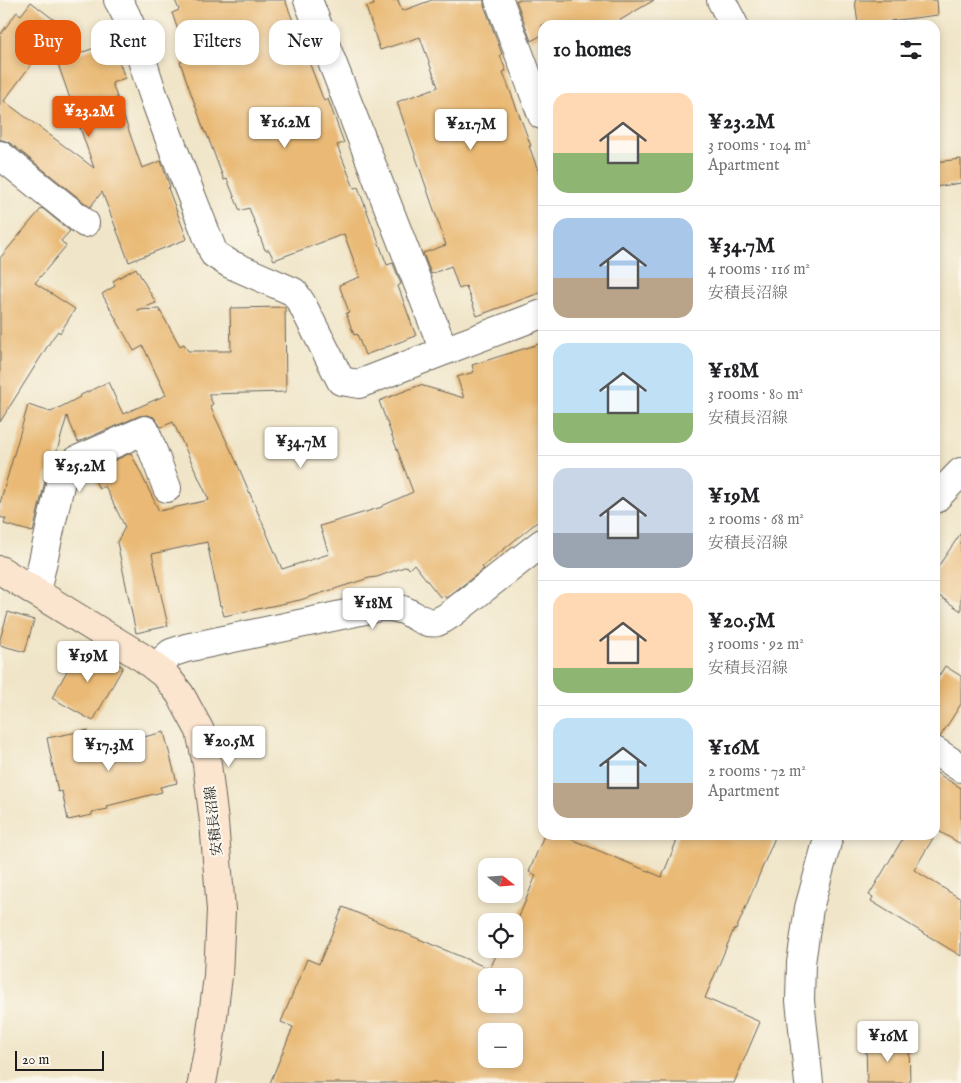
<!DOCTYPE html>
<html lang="en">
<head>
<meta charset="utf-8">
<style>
  :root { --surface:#fff; --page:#f6f6f6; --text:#202124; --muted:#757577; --line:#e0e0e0; --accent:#ea580c }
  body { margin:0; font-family:"IM FELL English","Noto Serif JP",serif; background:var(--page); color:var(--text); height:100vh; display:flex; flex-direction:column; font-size:19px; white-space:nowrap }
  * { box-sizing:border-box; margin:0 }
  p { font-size:16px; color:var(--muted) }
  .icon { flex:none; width:28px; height:28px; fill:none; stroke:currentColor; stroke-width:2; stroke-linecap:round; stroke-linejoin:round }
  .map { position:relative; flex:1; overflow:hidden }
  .sheet { position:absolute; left:538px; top:20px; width:402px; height:820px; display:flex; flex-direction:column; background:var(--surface); border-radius:15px; box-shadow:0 2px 8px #0003 }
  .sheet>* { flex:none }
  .hud { position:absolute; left:15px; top:20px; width:448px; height:45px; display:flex; gap:10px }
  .needle { width:32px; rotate:107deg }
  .fabs { position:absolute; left:478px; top:858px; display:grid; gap:10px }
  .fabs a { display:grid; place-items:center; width:45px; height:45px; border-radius:10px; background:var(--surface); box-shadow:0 2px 8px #0003; font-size:25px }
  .scale { position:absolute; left:15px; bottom:12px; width:89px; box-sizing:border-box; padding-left:5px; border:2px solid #1c1c1c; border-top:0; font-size:14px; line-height:18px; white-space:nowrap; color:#1c1c1c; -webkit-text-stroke:4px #fbf7ec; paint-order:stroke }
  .price { position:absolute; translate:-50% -42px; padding:0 11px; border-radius:5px; background:#fff; color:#222; font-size:16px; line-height:32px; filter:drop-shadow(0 1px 2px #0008) }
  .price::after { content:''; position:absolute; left:50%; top:30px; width:15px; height:11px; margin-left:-8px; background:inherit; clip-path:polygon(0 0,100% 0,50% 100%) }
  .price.on { background:var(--accent); color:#fff }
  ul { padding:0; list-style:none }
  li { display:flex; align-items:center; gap:15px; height:125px; padding:0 15px }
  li+li { border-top:1px solid var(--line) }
  li span { display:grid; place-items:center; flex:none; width:140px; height:100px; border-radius:15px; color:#555 }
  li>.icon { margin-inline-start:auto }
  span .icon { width:60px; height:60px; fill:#fffc; stroke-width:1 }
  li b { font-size:21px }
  h2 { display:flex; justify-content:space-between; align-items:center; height:60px; padding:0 15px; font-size:21px }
  .pill { padding:0 18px; border-radius:15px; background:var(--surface); box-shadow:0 2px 8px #0003; font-size:18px; line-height:45px }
  .pill.on { background:var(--accent); color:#fff }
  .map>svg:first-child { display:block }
  .building { fill:#e9b975; fill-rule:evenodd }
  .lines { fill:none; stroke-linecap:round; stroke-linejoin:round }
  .minor-casing { stroke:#666258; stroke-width:30 }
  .tertiary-casing { stroke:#666258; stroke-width:30 }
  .secondary-casing { stroke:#666258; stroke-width:30 }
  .minor { stroke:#fff; stroke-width:28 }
  .tertiary { stroke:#fff; stroke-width:28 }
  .secondary { stroke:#fbe5cf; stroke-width:28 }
  .labels { text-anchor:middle; stroke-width:4; stroke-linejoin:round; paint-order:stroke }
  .street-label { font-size:14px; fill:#1c1c1c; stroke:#fbf7ec }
</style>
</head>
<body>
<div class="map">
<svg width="961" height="1083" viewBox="0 0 961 1083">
  <rect width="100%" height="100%" fill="#fbf7ec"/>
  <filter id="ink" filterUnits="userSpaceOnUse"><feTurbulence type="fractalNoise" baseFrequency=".02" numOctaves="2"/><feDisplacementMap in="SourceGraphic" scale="10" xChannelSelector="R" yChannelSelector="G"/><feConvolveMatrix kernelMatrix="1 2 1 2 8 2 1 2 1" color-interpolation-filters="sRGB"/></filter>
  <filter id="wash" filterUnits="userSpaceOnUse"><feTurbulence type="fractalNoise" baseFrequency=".0096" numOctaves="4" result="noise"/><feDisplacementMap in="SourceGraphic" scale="20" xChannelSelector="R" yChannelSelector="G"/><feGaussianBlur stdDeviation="1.12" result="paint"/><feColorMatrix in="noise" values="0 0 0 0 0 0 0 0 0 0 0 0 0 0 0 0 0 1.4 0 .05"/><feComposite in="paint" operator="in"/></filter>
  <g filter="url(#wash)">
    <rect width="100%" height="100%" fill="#f0e5c8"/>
    <g id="blocks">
      <path class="building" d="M175 0H285L324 101 328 99 344 143 337 145 354 188 358 187 387 265 393 263 401 284 398 286 416 336 365 355 357 334 354 335 346 313 349 312 339 285 360 277 344 234 274 260 269 250H265L249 208 240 211 227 179 224 180 206 132 205 133 180 62 188 59 172 13 179 10Z
        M373 0H398L402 11 432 0H484V5L502 54 500 55 506 71 503 72 531 146H529L542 181V292L477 316 466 286 459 289 451 266 431 274 423 253 446 245 397 102 438 87 420 37 380 50 366 7 374 5Z
        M516 0H654L612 25H542V35L531 41Z
        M855 0H937L938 15 890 21V25H858Z
        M31 2 57 22 52 28 56 31 4 101 94 168 57 61 112 42 125 78 112 83 142 168 161 161 170 187 168 188 187 239 129 262 102 192 90 207 10 143 3 140H0V35L17 12 21 15Z
        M961 159V183L935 187V162Z
        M42 208 70 231 61 241 66 246 35 283 75 309 60 333 58 331 52 339 0 422V258Z
        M136 268 156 303 137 310 159 309 180 346 184 344 188 351H231L230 308 285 307 286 392 208 394 213 404 210 406 236 461 282 569 329 554 320 526 382 507V506L413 492 379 401 420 385 464 398 457 377 474 372 472 365 542 343V518L482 567 484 569 446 598 443 595 440 597 414 564 409 569 407 566 377 577 369 578 300 600 224 616 221 605 220 606 207 542 152 554 168 626 136 633 117 542 125 527 105 486 99 489 91 471 131 453 159 511 209 500 173 422 161 427 154 417 147 415 139 416 78 442 67 416 54 461 47 473 33 532 4 524 6 519 0 517V503L28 405 51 412 80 397 79 396 108 382 123 414 166 395 143 346 134 351 102 294 115 286 113 281Z
        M961 533V611L935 593V571Z
        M8 612 34 620 25 652 0 645V639Z
        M82 644 123 667 93 721 52 698Z
        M945 666 961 676V704L940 737 935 736V682Z
        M88 730 75 754 164 732 177 783 160 787 162 792 107 806 108 809 92 812V815L68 820 62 791 58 792 47 738Z
        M935 772 961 788V844L935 829Z
        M544 835H561L662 877 679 835H776L736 930 734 929 705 998 760 1022 734 1083H270L293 1027 281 1022 307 959 319 964 343 907 490 969 499 949H514V929L536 875 529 872ZM486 976H514V1004H486ZM486 1031H514V1059H486Z
        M905 835H935L914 870 961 899V956L871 901 873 897 869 895Z
        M909 1042 910 1083H867L866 1043Z"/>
    </g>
  </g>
  <g filter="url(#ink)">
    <use href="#blocks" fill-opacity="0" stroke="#666258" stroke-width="1"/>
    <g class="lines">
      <defs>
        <path id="minor" d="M118 0C136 30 142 64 154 97 173 150 194 202 214 254L230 264 294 292 302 304 341 381 359 384 444 351 542 314
          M308 0 444 351
          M499 0 542 115
          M0 155 85 223
          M935 499 961 472
          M36 592 62 476 69 467 77 460 145 430 167 488
          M155 667 171 653 186 648 379 607C387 606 395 607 403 610 414 614 424 625 437 622 442 620 447 617 451 614L542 543
          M935 751 961 768"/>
        <path id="tertiary" d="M721 0 734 25
          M809 1083 800 1001 801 963 809 908 829 835"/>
        <path id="secondary" d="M0 570 143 658 166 676 180 694 200 731 207 764 214 822 221 910 218 976 210 1040 202 1083"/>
      </defs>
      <use href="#minor" class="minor-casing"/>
      <use href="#tertiary" class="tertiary-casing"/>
      <use href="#secondary" class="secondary-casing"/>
      <use href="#minor" class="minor"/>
      <use href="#tertiary" class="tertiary"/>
      <use href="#secondary" class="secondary"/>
    </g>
  </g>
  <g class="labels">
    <g class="street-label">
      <text transform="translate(213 821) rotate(-96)" y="5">安積長沼線</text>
    </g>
  </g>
</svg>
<div class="fabs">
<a><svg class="needle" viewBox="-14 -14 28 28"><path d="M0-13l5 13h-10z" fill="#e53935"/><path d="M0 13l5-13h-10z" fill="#757577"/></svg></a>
<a><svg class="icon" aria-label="locate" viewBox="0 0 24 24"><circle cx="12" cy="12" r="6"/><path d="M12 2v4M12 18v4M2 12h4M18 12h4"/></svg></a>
<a>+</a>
<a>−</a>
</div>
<div class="scale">20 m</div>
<b class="price on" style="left:89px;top:138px">¥23.2M</b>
<b class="price" style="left:285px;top:149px">¥16.2M</b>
<b class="price" style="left:471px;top:151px">¥21.7M</b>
<b class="price" style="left:301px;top:469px">¥34.7M</b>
<b class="price" style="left:80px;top:493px">¥25.2M</b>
<b class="price" style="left:373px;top:630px">¥18M</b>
<b class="price" style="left:88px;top:683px">¥19M</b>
<b class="price" style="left:229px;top:768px">¥20.5M</b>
<b class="price" style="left:109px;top:772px">¥17.3M</b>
<b class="price" style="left:888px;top:1063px">¥16M</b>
<div class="hud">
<a class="pill on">Buy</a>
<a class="pill">Rent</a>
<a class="pill">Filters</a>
<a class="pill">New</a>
</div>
<section class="sheet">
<h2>10 homes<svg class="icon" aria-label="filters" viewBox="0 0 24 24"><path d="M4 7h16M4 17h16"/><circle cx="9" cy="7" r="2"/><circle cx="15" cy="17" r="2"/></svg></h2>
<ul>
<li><span style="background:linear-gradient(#ffd9b3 60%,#8fb573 0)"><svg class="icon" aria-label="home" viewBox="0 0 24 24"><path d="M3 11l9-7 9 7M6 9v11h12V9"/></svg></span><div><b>¥23.2M</b><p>3 rooms · 104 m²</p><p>Apartment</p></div></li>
<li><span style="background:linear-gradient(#a9c7e8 60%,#b9a48a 0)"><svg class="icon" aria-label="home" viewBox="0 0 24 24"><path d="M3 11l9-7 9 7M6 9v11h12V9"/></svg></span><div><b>¥34.7M</b><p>4 rooms · 116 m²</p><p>安積長沼線</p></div></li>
<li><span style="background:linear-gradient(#bfe0f5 70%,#8fb573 0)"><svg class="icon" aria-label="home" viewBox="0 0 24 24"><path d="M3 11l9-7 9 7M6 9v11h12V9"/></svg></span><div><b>¥18M</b><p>3 rooms · 80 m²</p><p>安積長沼線</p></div></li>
<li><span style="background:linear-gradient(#c9d6e8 65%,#9aa5b1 0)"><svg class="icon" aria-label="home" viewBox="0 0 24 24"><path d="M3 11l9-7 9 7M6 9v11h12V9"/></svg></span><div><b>¥19M</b><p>2 rooms · 68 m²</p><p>安積長沼線</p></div></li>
<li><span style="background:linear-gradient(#ffd9b3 75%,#8fb573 0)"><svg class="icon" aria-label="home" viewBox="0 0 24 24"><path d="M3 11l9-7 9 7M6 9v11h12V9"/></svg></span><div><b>¥20.5M</b><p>3 rooms · 92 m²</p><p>安積長沼線</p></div></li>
<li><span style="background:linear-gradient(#bfe0f5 65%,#b9a48a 0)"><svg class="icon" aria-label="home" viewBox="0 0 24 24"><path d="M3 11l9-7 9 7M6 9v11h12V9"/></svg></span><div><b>¥16M</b><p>2 rooms · 72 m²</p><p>Apartment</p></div></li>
</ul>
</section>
</div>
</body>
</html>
